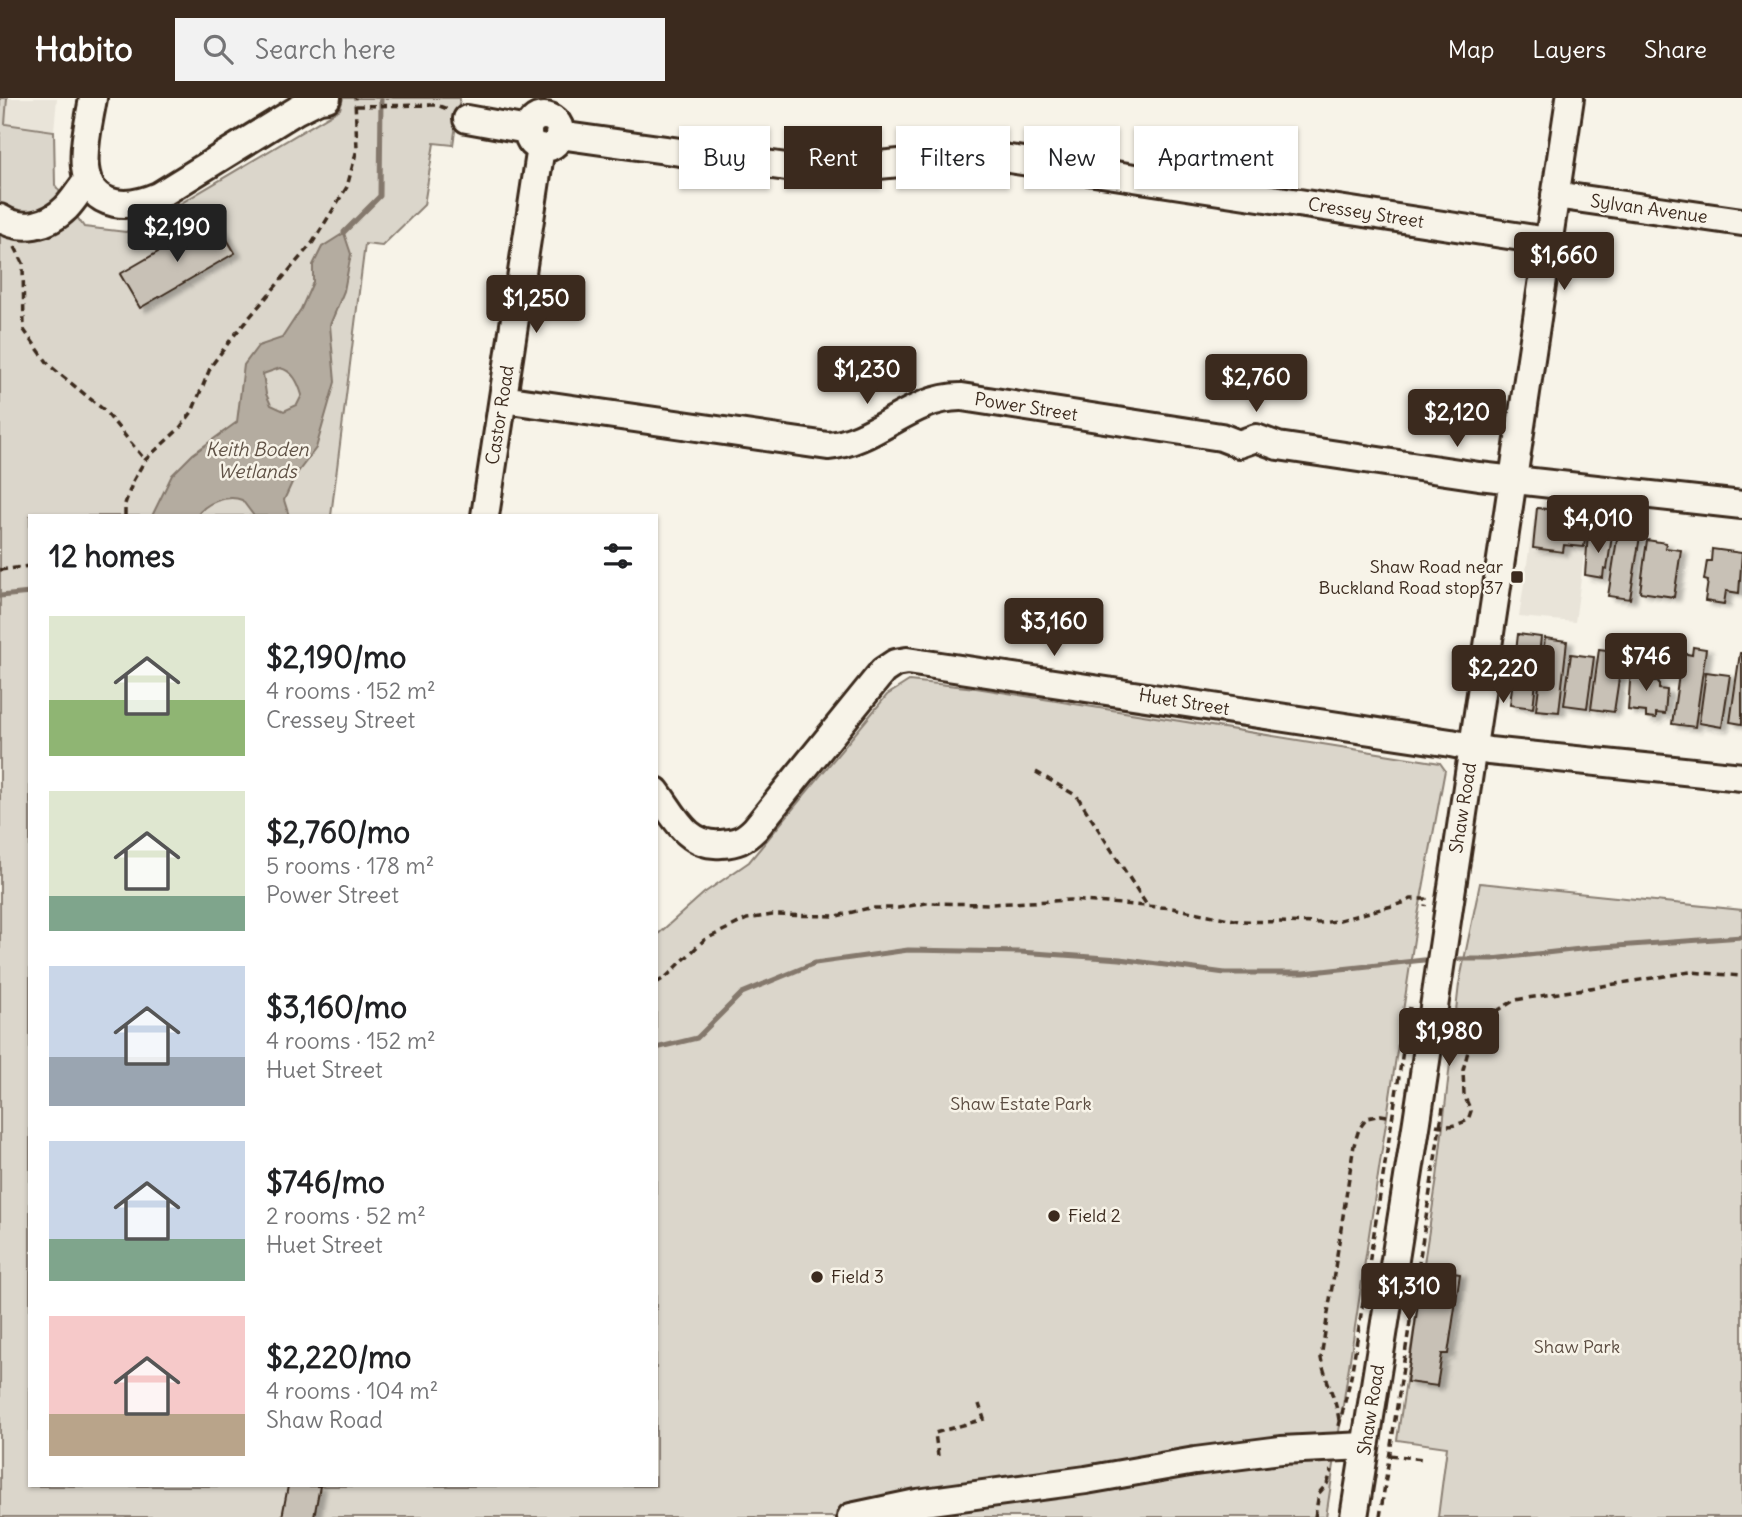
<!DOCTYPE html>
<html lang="en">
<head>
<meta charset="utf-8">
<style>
  :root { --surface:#fff; --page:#f2f2f2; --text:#202124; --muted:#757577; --accent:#3b2a1e }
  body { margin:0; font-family:Delius,sans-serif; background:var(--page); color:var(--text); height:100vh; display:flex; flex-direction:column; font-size:26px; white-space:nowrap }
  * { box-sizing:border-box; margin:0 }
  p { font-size:23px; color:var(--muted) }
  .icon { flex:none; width:38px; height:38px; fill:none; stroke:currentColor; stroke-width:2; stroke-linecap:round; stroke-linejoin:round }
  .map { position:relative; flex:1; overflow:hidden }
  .details { position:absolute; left:28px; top:416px; width:630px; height:973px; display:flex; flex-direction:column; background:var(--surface); border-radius:0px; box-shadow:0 2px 5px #0004 }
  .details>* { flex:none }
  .guide { position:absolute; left:679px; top:28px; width:665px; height:63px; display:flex; gap:14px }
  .price { position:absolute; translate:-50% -60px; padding:0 16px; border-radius:7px; background:var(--accent); color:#fff; font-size:23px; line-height:46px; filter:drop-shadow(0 2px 4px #0008) }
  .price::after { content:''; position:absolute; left:50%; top:42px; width:21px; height:16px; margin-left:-10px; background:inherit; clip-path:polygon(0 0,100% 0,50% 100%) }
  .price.on { background:#222; color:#fff }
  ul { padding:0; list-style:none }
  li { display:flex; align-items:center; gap:21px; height:175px; padding:0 21px }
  li span { display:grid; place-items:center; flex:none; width:196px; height:140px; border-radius:0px; color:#555 }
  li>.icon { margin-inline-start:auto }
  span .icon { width:84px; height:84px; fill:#fffc; stroke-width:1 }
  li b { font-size:30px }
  h2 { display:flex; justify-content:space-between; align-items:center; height:84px; padding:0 21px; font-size:30px }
  .tag { padding:0 24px; border-radius:0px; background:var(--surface); box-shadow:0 2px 5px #0004; font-size:24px; line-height:63px }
  .tag.on { background:var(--accent); color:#fff }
  header { display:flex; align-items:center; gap:42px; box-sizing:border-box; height:98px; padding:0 35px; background:var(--accent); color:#fff }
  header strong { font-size:33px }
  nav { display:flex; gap:38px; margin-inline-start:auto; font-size:24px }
  .search { width:490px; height:63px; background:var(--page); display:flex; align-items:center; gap:18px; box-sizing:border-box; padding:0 24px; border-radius:0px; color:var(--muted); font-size:26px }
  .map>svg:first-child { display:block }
  .built { fill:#e9e4d9 }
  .green { fill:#dbd6cb; stroke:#8b8074; stroke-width:2 }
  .water { fill:#b4aca0; stroke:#84786c; stroke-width:2; fill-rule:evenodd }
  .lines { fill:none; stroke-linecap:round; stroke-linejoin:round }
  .stream { stroke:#84786c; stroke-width:5 }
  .building { fill:#c8c1b6; stroke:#3b2a1e; stroke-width:2; filter:url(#shadow) }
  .minor-casing { stroke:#3b2a1e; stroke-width:32 }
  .path { stroke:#3b2a1e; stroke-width:3.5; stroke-dasharray:7 5; stroke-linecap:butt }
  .minor { stroke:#f7f3e8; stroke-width:26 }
  .poi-dot { fill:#3b2a1e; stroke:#f7f3e8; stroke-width:2.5 }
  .labels { text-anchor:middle; stroke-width:5; stroke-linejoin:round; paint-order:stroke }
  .street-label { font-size:18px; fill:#3b2a1e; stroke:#f7f3e8 }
  .poi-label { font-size:18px; fill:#3b2a1e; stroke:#f7f3e8; text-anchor:start }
  .park-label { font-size:18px; fill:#5b4c41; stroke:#f7f3e8 }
  .water-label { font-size:19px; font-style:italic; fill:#5f5145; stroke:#f7f3e8 }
</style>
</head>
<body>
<header>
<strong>Habito</strong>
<div class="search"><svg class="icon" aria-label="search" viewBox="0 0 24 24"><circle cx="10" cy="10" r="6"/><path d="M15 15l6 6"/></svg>Search here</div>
<nav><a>Map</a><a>Layers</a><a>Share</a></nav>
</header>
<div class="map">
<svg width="1742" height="1419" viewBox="0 0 1742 1419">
  <defs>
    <filter id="shadow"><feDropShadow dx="6" dy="3.5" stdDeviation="2" flood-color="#0004"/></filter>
  </defs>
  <rect width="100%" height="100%" fill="#f7f3e8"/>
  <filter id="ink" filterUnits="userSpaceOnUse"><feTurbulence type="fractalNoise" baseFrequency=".0143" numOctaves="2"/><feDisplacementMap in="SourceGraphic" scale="14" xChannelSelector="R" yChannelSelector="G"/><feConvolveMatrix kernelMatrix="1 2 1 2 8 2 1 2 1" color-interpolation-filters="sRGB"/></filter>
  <g filter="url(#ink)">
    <path class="built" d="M7 0H57L54 33 4 26Z
      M1538 409 1590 415 1575 524 1519 519 1535 412Z"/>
    <path class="green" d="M0 0H7L5 26 54 33 55 87 84 129 126 134 161 117 340 11 343 0H460L453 47 434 45 424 107 382 148 365 146 331 418H30V1388H656V838L704 795 749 764 887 597 909 583 976 590 1440 665 1445 672 1416 828 1326 1419H0Z
      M1480 785 1742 812V1419H1438L1447 1349 1397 1342 1437 1080 1459 886Z"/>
    <path class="water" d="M344 135 351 156 344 193 330 227 335 284 316 350 295 378 284 402 289 418H254L242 402C227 396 205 405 197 418H152L172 377 193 356 237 324 244 267 258 248 282 240 301 211 313 184V167L322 149ZM280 270C293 273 298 284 302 297L297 307 284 313 271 307 266 296 263 276Z"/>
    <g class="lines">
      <path class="stream" d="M344 134 380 98 381 0
        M0 498 30 495
        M1450 861H1493L1589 850 1742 839
        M656 950 697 940 742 895 815 865 908 852 1020 854 1120 861 1225 875H1304L1433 861"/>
    </g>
    <path class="building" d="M215 121 235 155 140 210 120 176Z
      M1537 410 1588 415 1584 449 1564 447 1563 454 1533 450Z
      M1588 435 1612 438 1607 471 1604 470 1603 480 1585 477Z
      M1618 435 1640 438 1630 501 1608 498Z
      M1647 442 1666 445 1665 450 1681 452 1674 499 1640 494Z
      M1712 451 1742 455 1739 495 1726 493 1724 506 1705 503 1708 483 1704 482 1707 463H1711Z
      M1518 536 1541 539 1533 610 1510 607Z
      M1545 540 1567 543 1559 614 1536 612Z
      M1693 549 1706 551 1695 629 1672 626 1682 555 1692 557Z
      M1599 551 1623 554 1614 614 1591 611Z
      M1740 555H1742V626L1730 624Z
      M1571 556 1594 559 1587 610 1564 607Z
      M1631 570 1655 572 1654 583 1659 584V591L1667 592 1665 616 1656 615V620L1646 619V614L1628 612Z
      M1706 574 1730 577 1722 629 1699 625Z
      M1423 1170 1460 1176 1448 1256H1442L1437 1288 1407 1284Z
      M288 1388H320L314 1419H282Z"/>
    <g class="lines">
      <defs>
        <path id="minor" d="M93 0C88 33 68 95 115 105 130 108 144 104 158 98L297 12 319 1 327 0
          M528 34a16 16 0 1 1 32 0a16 16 0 1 1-32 0Z
          M467 21 528 32
          M559 37 815 73 963 59 1003 60 1548 143
          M1555 97 1742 124
          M0 120C22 134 48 128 66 110 74 102 80 91 87 83
          M503 301 828 348C876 344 912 298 962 299L1221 339 1239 346 1256 340 1278 348 1479 378 1742 407
          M485 418 541 49
          M656 693C674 717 687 749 721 746 737 745 744 742 755 731L883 573 895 565 907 563 1451 645 1489 653 1742 679
          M851 1419 917 1405 1086 1382 1195 1363 1281 1352 1365 1348
          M1354 1419 1417 1023 1570 0"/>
      </defs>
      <use href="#minor" class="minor-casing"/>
      <path class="path" d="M356 8 437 7 450 12
        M15 149 23 165 24 232 50 268 104 312 145 362
        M125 418V406L133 383 145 362 179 331 192 314 211 268 232 240 313 144 347 89 357 51 355 0
        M0 472 30 468
        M1036 674 1077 698 1148 809
        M656 885 666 879 704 842 747 821 772 817 837 818 869 810H898L926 805 991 806 1070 802 1172 810 1240 823 1320 825 1336 823 1403 805 1411 801H1426L1425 808
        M1436 1027C1448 1030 1457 1027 1468 1022L1471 1013 1464 997 1463 972 1474 931 1484 921 1515 902 1690 874 1742 878
        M1339 1322C1336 1300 1325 1282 1321 1260L1354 1047 1359 1031 1367 1020 1381 1017 1394 1019
        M1339 1328 1351 1279 1410 909
        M1390 1357 1422 1361
        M938 1358 935 1335 984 1321 979 1306
        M1315 1419 1319 1395 1327 1386 1332 1372
        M1380 1419 1443 1009"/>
      <use href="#minor" class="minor"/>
    </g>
  </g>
  <g class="poi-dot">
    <rect x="1510" y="472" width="14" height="14" rx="3.5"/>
    <circle cx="1054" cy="1118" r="7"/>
    <circle cx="817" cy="1179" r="7"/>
  </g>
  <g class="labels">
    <g class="street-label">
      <text transform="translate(1649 111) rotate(8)" y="6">Sylvan Avenue</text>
      <text transform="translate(1366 115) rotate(9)" y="6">Cressey Street</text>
      <text transform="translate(1026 309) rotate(9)" y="6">Power Street</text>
      <text transform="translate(500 317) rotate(-81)" y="6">Castor Road</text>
      <text transform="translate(1184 604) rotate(9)" y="6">Huet Street</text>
      <text transform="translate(1463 710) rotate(-81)" y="6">Shaw Road</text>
      <text transform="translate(1371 1312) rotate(-81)" y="6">Shaw Road</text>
    </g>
    <g class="poi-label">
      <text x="1503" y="475" text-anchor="end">Shaw Road near<tspan x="1503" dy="21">Buckland Road stop 37</tspan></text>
      <text x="1068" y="1124">Field 2</text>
      <text x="831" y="1185">Field 3</text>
    </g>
    <g class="park-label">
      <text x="1021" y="1012">Shaw Estate Park</text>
      <text x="1577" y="1255">Shaw Park</text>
    </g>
    <g class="water-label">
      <text x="257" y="358">Keith Boden<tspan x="257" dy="22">Wetlands</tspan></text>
    </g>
  </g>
</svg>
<b class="price on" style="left:177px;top:166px">$2,190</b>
<b class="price" style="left:1564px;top:194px">$1,660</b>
<b class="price" style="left:536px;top:237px">$1,250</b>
<b class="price" style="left:867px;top:308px">$1,230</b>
<b class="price" style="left:1256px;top:316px">$2,760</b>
<b class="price" style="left:1457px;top:351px">$2,120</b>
<b class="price" style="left:1598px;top:457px">$4,010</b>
<b class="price" style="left:1054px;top:560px">$3,160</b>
<b class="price" style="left:1646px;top:595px">$746</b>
<b class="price" style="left:1503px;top:607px">$2,220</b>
<b class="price" style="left:1449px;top:970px">$1,980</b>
<b class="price" style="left:1409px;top:1225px">$1,310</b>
<div class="guide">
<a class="tag">Buy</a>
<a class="tag on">Rent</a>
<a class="tag">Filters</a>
<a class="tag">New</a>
<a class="tag">Apartment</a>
</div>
<section class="details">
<h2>12 homes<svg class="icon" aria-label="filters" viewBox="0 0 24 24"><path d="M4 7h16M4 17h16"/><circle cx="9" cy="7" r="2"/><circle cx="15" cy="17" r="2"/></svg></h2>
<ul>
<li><span style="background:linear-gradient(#dfe7d0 60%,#8fb573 0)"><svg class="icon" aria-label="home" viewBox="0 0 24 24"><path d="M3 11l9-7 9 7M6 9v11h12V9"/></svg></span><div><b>$2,190/mo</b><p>4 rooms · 152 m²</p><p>Cressey Street</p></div></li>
<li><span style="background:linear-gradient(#dfe7d0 75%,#7fa58c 0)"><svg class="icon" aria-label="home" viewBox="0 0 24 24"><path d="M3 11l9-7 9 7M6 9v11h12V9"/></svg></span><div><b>$2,760/mo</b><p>5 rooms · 178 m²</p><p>Power Street</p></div></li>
<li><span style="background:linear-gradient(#c9d6e8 65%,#9aa5b1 0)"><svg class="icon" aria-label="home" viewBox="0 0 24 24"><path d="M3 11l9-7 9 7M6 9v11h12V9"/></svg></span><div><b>$3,160/mo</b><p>4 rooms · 152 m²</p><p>Huet Street</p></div></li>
<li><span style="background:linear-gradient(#c9d6e8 70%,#7fa58c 0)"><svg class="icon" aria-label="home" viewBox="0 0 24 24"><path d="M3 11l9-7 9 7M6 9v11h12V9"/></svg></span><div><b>$746/mo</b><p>2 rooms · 52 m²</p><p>Huet Street</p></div></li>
<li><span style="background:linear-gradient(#f6c9c9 70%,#b9a48a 0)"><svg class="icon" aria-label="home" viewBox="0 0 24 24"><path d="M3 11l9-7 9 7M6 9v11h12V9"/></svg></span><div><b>$2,220/mo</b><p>4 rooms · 104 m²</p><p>Shaw Road</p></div></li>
</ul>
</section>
</div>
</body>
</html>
